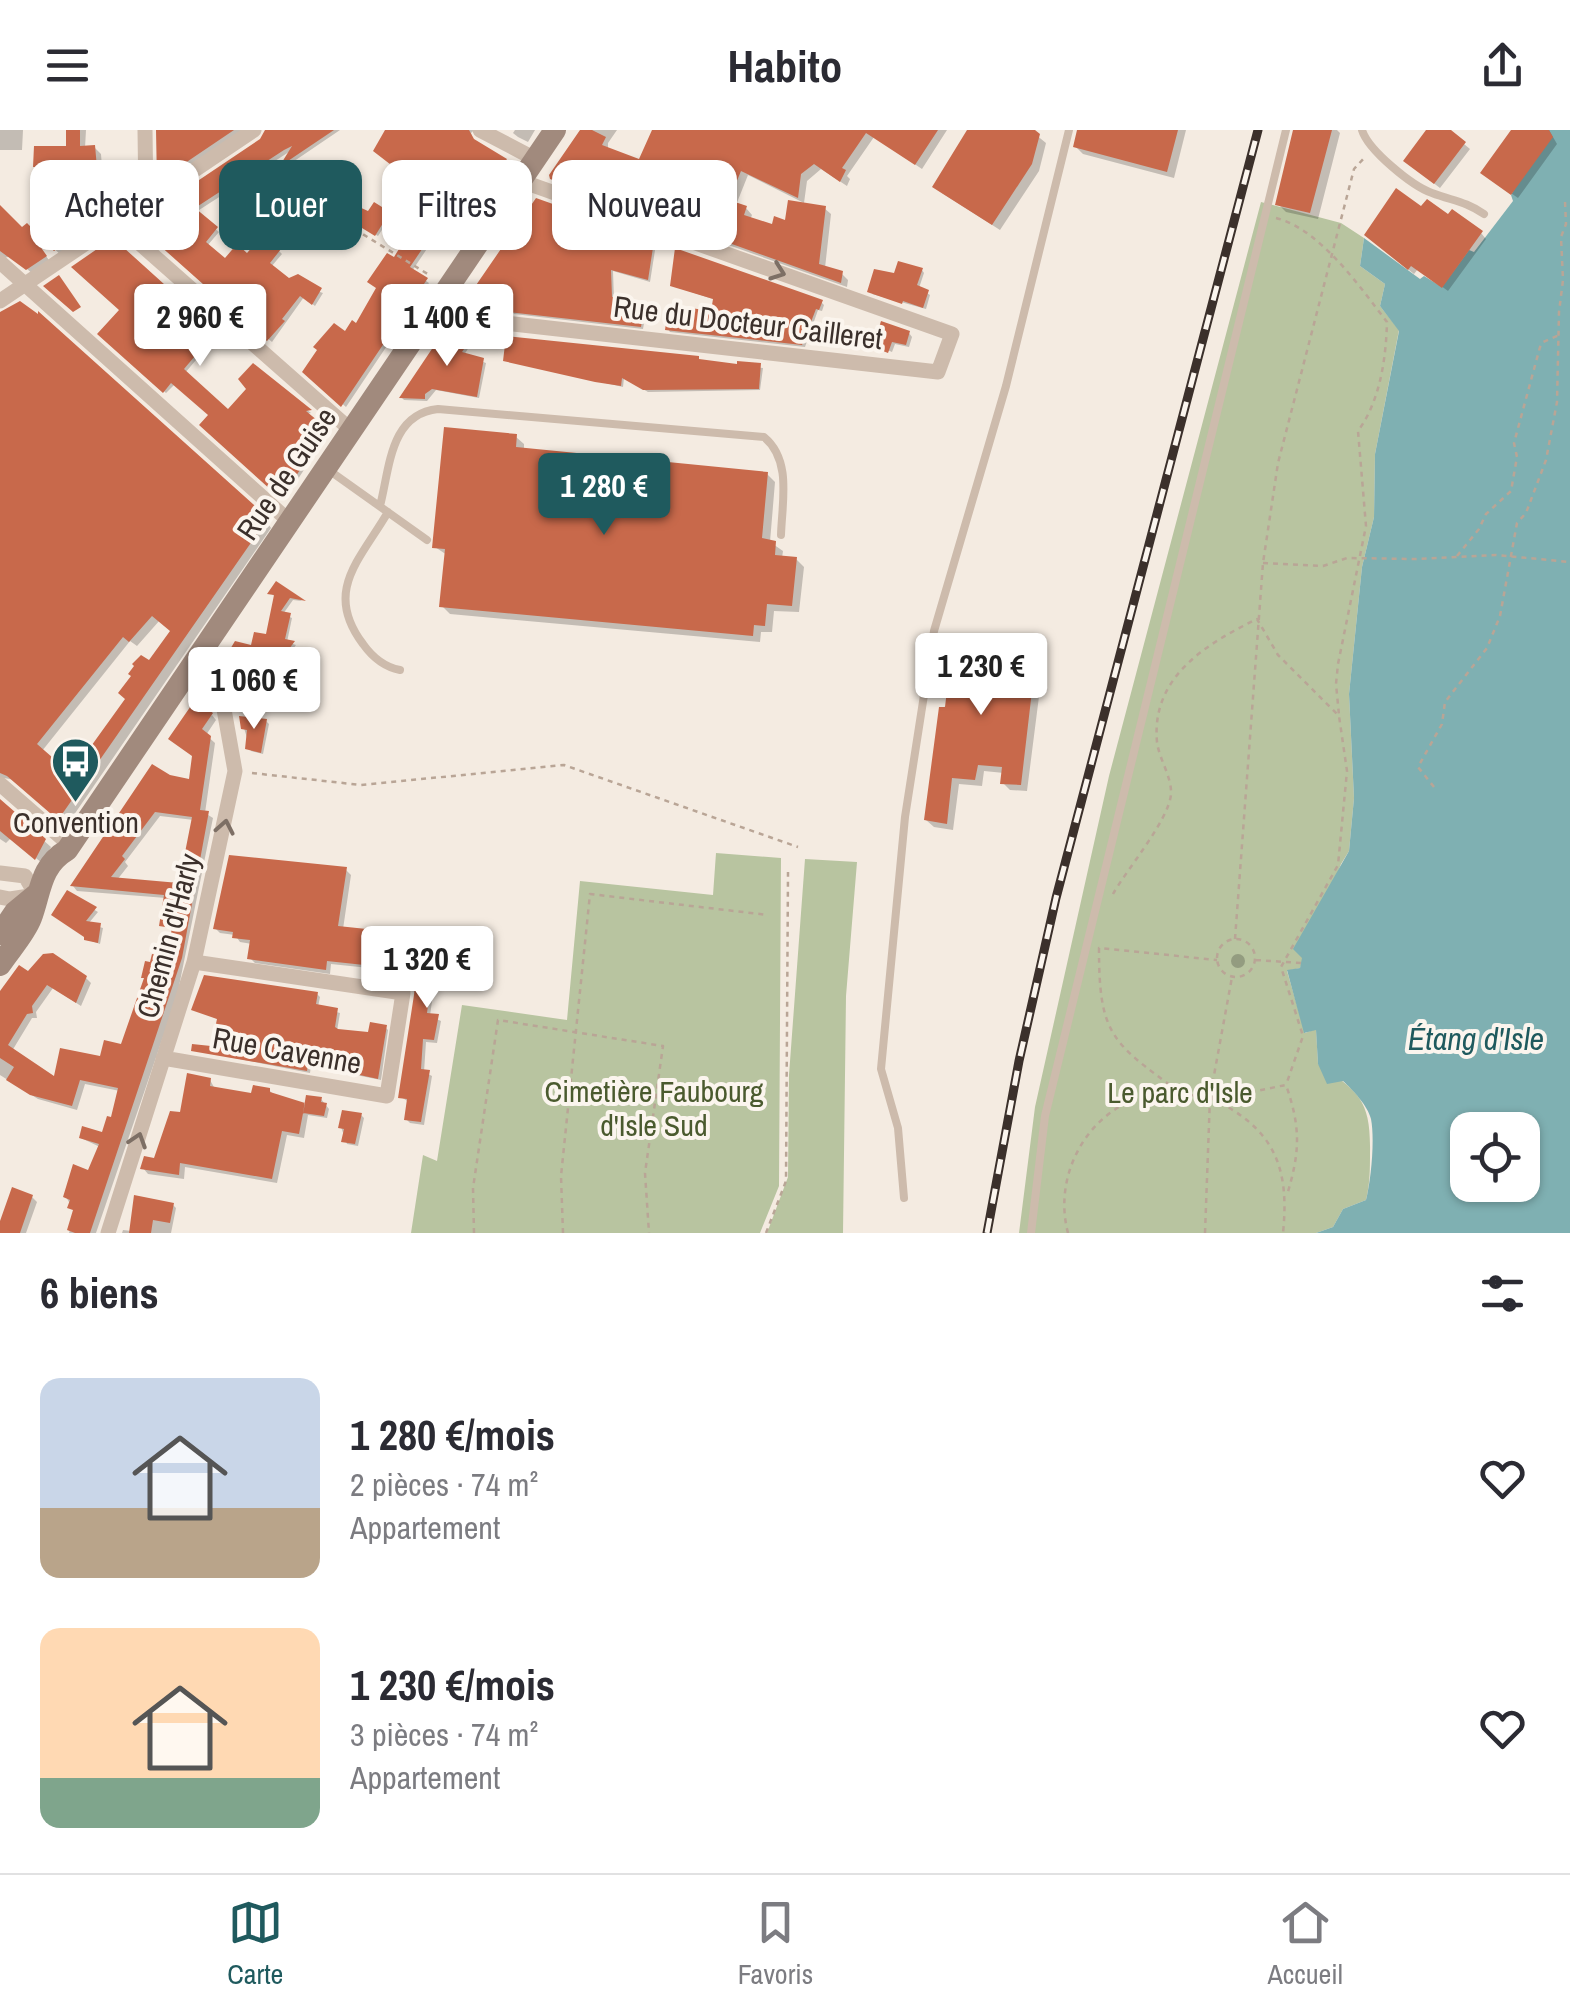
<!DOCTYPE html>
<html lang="fr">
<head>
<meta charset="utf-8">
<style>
  :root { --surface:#fff; --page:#f2f2f3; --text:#2b2b33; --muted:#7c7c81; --line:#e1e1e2; --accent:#1f5a5e }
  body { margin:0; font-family:"Archivo Narrow",sans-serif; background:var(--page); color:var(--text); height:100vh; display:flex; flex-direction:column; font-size:38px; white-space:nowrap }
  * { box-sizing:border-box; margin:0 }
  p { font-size:32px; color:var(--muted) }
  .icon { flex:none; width:55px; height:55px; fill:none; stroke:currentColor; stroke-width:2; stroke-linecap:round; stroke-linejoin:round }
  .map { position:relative; height:1103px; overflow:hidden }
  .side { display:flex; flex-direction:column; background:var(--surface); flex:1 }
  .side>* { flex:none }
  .banner { position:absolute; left:30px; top:30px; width:1000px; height:90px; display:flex; gap:20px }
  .tools { position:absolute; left:1450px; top:982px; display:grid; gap:20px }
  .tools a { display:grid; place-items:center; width:90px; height:90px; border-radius:20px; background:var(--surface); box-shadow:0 2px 8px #0004; font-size:50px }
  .price { position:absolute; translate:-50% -85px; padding:0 22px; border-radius:10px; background:#fff; color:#222; font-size:32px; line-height:65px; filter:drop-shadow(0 2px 5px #0008) }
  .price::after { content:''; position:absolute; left:50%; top:60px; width:30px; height:22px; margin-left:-15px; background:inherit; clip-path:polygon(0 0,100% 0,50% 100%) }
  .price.selected { background:var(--accent); color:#fff }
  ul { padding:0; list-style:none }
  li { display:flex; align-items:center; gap:30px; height:250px; padding:0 40px }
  li span { display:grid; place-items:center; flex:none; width:280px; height:200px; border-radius:20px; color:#555 }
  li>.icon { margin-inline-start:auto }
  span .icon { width:120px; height:120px; fill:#fffc; stroke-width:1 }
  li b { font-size:42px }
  h2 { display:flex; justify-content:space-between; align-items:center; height:120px; padding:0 40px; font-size:42px }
  .pill { padding:0 35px; border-radius:20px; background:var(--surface); box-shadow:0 2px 8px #0004; font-size:35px; line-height:90px }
  .pill.selected { background:var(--accent); color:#fff }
  header { display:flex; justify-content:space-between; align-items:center; height:130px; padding:0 40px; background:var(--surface); font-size:45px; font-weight:700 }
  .tabs { display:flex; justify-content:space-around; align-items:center; height:140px; border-top:2px solid var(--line); background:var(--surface); font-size:28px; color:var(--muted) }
  .tabs a { display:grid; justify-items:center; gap:5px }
  .tabs .selected { color:var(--accent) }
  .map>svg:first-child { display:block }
  .green { fill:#b8c4a0 }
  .water { fill:#7fb0b2; fill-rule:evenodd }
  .shadow { fill:#0003; fill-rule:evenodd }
  .building { fill:#c8694b; fill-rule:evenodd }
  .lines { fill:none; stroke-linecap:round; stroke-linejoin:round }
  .path { stroke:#b9a596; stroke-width:2.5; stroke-dasharray:5 5; stroke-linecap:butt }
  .service { stroke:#cdbbac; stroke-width:8 }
  .minor { stroke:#cdbbac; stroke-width:15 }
  .secondary { stroke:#a18a7d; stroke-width:22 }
  .rail-casing { stroke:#3b302b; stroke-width:9 }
  .rail { stroke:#fbf5ee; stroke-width:5; stroke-dasharray:15; stroke-linecap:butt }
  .oneway { stroke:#7d6f65 }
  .labels { text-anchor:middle; stroke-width:8; stroke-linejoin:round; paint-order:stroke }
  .street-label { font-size:30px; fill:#3b302b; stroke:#fbf5ee }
  .poi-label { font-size:30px; fill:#3b302b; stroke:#fbf5ee }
  .park-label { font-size:30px; fill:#4a5a2e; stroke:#fbf5ee }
  .water-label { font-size:32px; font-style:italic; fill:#1f5a5e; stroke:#fbf5ee }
</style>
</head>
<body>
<header><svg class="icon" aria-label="menu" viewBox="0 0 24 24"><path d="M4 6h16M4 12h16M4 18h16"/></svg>Habito<svg class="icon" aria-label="share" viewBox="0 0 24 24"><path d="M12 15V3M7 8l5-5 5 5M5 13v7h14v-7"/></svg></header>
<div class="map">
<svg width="1570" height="1103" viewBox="0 0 1570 1103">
  <rect width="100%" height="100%" fill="#f4ebe1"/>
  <path class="green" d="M1261 72 1341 93 1364 108 1360 136 1385 154 1380 176 1399 200 1375 324 1374 387 1362 437 1349 564 1354 668 1349 721 1341 734 1300 838 1287 841 1305 903 1316 899 1318 934C1360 962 1371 971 1370 1023 1370 1039 1370 1054 1366 1070L1343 1079 1333 1097 1316 1103H1019L1035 977 1109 646Z
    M716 723 781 728 779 1056 760 1103H411L423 1025 437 1031 462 875 567 890 580 751 713 765Z
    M805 729 857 732 846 866 843 1103H767L788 1047 789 945Z"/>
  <path class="water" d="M1549 0H1570V1103H1316L1333 1097 1343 1079 1366 1070C1371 1050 1375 1010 1371 989 1368 976 1352 959 1343 951L1327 954 1318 934 1316 900 1304 903 1287 840 1300 838 1302 828 1293 819 1349 721 1354 668 1349 564 1362 437 1374 387 1375 324 1399 201 1380 176 1385 154 1360 136 1364 108 1420 149 1424 146 1442 157 1469 120 1474 122 1513 71 1511 65ZM1468 1000H1522V1055H1468Z"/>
  <path class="shadow" d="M0 0H23L22 20H0Z
    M69 0H86L85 18 94 17 101 24 103 50 131 60 137 67 136 76 62 126 48 113 41 119 51 133 34 145 12 126 0 129V87L22 100 30 99 48 91 85 66 67 43H42L36 36 68 19Z
    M159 0H249L165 56 159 51Z
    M295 0H340L284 38 292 20 196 82 219 102 207 116 226 131 248 127 302 75 306 79 298 90 329 109 321 120 291 101 278 120 282 124 271 137 288 151 323 163 315 176 304 167 272 212 155 109Z
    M388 0H474L471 3 473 11 508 34 465 100 447 89 412 141 429 153 346 277 305 241 357 197 394 130 408 120 429 88Z
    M515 0H535L528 12 518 7 513 3Z
    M583 0H617L608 13V20L641 32 655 0H947L922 39 874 7 847 46 850 49 847 56 821 39 807 51 804 73 748 45 736 75 746 78 752 85 750 90 774 97 824 78 831 84 825 138 841 143 848 150 847 157 559 55 552 48Z
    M970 0H1030L1046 13 1039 41 1000 100 942 63Z
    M1080 0H1186L1174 48 1083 24 1076 17Z
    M1295 0H1337L1340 3 1318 89 1286 82 1278 74Z
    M1429 0H1447L1470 19 1440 58 1411 36Z
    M1515 0H1549L1557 14 1518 68 1489 48Z
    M537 71 656 114 650 152 613 141 614 170 643 174 647 177 643 199 514 184 511 181 512 173 495 165 485 181 464 176Z
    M1422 80 1481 103 1486 109 1448 161 1418 139 1414 144 1372 110Z
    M337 81 389 84 391 86 378 106Z
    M113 112 217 205 185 243 228 282 249 259 253 237 311 283 305 284 325 302 326 306 285 369 202 295 211 285 175 254 166 263 101 204 122 180Z
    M922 140 924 143 919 158 930 165 926 179 872 164 895 146Z
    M673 156 821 172 824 175 822 181 818 180 805 217 670 202 668 199 684 191 713 183 716 170Z
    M0 184 263 386 271 398 67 695 15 650 4 648 0 651ZM160 490 173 501 149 533 134 547 128 569 90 622 69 644 42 621 130 511 137 516Z
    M909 203 912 207 909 217 895 214 892 222 876 215Z
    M465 204 471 214 464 225 486 233 479 268 436 260 427 271 404 270 402 268Z
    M506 230 702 232 763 238 760 260 648 262 624 248 623 257Z
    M516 307 524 314V321L767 344 775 352 770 412 783 421 782 428 796 429 804 437 799 482 774 481 772 502H761L760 512 450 484 442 476 447 425 435 417Z
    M276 455 302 471 293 470 283 484 292 488 287 512 296 515 274 545 239 537 237 529 229 526 253 518 268 507 276 467 270 463Z
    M1036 520 1044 527 1027 661 1010 660 1003 653 1004 643 984 641 982 656 959 654 953 700 934 697 926 690 941 579Z
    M212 585 216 590 206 605 215 613 205 683 213 688 177 866 96 1103H69L75 1082 66 1067 89 1043 100 1017 81 1008 104 1005 112 990 120 961 85 954 77 980 38 969 0 945V879L28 845 86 848 91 853 81 876 53 858 36 882 37 888H32L12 921 56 950 122 917 168 830 174 801 161 795 166 768 77 761 73 756 169 647 191 652 195 626 177 614ZM160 686 194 690 181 756 117 750 128 736 125 732Z
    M266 591 269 594 263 624 251 621 244 598Z
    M0 672 51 717 42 733 11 708 6 713 0 709Z
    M346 740 351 745 343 799 375 803 390 823 388 840 331 834 330 844 255 833 250 828 252 814 240 812 235 805 220 803 215 798Z
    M68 764 98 782 88 794 103 798 100 814 86 809Z
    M462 804 466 808 460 858 434 856 430 886 441 891 437 913 426 912 424 942 432 946 424 995 410 993 406 989 409 972 401 967 417 865Z
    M1231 831a7 7 0 1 1 14 0a7 7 0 1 1-14 0Z
    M317 864 320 867 318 877 340 883 337 901 370 905 385 897 388 900 381 950 351 944 348 942 351 925 313 920 310 943 194 920 212 919 220 890 194 879Z
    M210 950 215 959 253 966 269 960 275 966 303 975 321 969 329 979 327 988 308 985 304 1008 287 1005 277 1053 185 1037 184 1049 148 1044 143 1038 156 1031 182 985Z
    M361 985 364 988 358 1016 347 1014 341 997Z
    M32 1067 37 1072 26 1103H0V1098Z
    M173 1075 176 1078 171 1103H122L123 1100 132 1101Z"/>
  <path class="building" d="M66 0H80V16L95 15 98 50 106 45 132 58V66L54 121 40 108 37 112 47 126 26 140 0 121V75L22 97 27 93 30 96 46 85 47 89 81 65 60 38 33 37 34 16H66Z
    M156 0H234L157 52Z
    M265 0H334L279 37 292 16 284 20 195 78 218 97 206 112 225 128 237 114 247 123 267 100 285 85 259 70 269 54 299 75 302 72 305 74 297 86 327 104 318 119 287 100 276 116 281 119 270 133 289 148 298 144 322 158 312 175 300 166 282 189 285 191 267 211 149 106 138 91 260 9Z
    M385 0H469L474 9 507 29 461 98 443 88 410 137 428 148 341 277 302 242 317 220 313 217 334 193 345 201 352 190 356 193 376 158 367 152 387 123 394 127 402 114 407 117 426 88 395 68 408 48 373 21Z
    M580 0H592L606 7 602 15 639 29 652 0H938L915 35 866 3 842 38 846 40 840 52 814 34 801 44 798 68 741 41 729 70 747 76 744 85 772 94 774 86 785 90 788 70 826 76 819 134 843 141 841 153 550 49 549 45Z
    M967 0H1035L1040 4 1032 34 992 95 932 57Z
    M1077 0H1178L1167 42 1073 17Z
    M1293 0H1332L1310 83 1275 75Z
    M1426 0H1451L1466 12 1434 54 1403 31Z
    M1511 0H1549L1553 7 1511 65 1480 43Z
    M1396 58 1421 76 1427 69 1448 84 1452 79 1483 101 1442 158 1411 136 1408 140 1364 105Z
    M339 68 368 81 374 72 390 82 375 106 331 79Z
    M536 68 657 111H654L648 150 611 140 612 167 645 172 641 197 508 182 510 172 492 164 482 179 461 177Z
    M113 108 216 201 184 239 228 279 246 259 238 249 253 233 312 280 306 281 324 296V303L281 369 199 295 208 285 171 253 163 263 97 204 119 180 71 137Z
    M675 118 823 170 819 180 816 179 802 215 665 200 667 186 682 188 684 177 711 181 713 169 670 156Z
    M898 131 923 138 917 155 929 160 923 178 903 171 902 174 867 162 874 139 894 143Z
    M59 145 81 177 73 182 43 156Z
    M20 171 38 184V181L264 384 266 391 58 690 7 646 0 643V182ZM152 486 170 501 149 530 141 525 132 534 134 536 128 544 131 546 118 563 125 569 89 619 85 615 68 641 37 614 123 507 129 512Z
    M881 191 910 201 906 215 892 212 888 223 873 217Z
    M449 199 466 201V207L470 210 462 222 484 228 477 267 432 259 425 264V269L399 268 444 201Z
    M506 206 699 226V229L737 234V231L761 233 759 259 643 260 622 248 621 256 595 252 503 231Z
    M444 297 517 304 516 317 768 342 762 408 776 411 775 425 797 427 792 476 767 474 765 496 754 495 753 506 439 477 445 419 432 418Z
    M276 451 306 471 290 468 281 481 291 483 285 509 295 511 271 543 234 535 235 528 226 526 235 511 251 515 254 502 266 504 274 465 267 464Z
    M953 508 1037 518 1021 655 1000 654 1002 637 978 635 975 650 952 648 947 694 924 690 939 577H945Z
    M195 570 213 583 202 599 211 606 200 680 209 681 182 828 90 1103H75L67 1100 73 1080 67 1078 70 1070 63 1067 73 1034 88 1040 99 1014 79 1008 82 996 102 1002 107 986 111 987 118 958 80 950 72 976 30 965 6 950 14 937 0 928V861L19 835 28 841 43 824 53 823 87 846 76 873 47 855 32 876 33 883 27 884 8 915 54 946 60 918 100 926 104 910 121 914 144 848H141L145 831 150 832 152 824 166 827 172 798 159 796 164 765 70 756 152 634 170 645 189 649 192 626 168 609ZM155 682 192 687 179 753 111 747 125 729 122 726Z
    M239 586 267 589 261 623 245 619 247 600 241 599Z
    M0 669 46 709 35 730 0 701Z
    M229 725 347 737 338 796 376 800 375 807 383 808V815L386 816 383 837 327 831 326 840 247 829 250 810 232 808 233 802 213 799Z
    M67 760 97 777 86 791 101 793 98 813 84 810V807L51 785Z
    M420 797 463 802 456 856 431 853 427 883 439 884 434 910 423 909 421 939 430 940 421 992 404 990 407 969 398 968 414 865Z
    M204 845 318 862 316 874 338 878 335 897 338 899 368 902 370 892 387 895 378 949 346 942 349 923 311 918 307 941 191 921 192 914 211 916 217 889 191 880Z
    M187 943 211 948 210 956 251 963 253 955 270 958V962L305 973 299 1004 282 1001 272 1049 180 1033 179 1045 140 1039 144 1026 154 1028 170 981 180 982Z
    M306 965 322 967 321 972 327 973 324 986 303 983Z
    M342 980 362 983 355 1014 341 1012 344 999 338 998Z
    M12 1057 33 1065 20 1103H0V1091Z
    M134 1065 174 1073 170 1093 153 1090 151 1103H129Z"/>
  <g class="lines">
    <path class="path" d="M312 73 431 146
      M1276 88C1320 99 1360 157 1387 192 1386 229 1380 271 1358 301L1366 396 1338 534 1336 554 1339 585
      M1457 426 1479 399 1486 384 1511 361 1517 327 1514 313 1540 217 1543 212 1559 205
      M1263 433 1323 436 1347 428 1415 429 1496 425 1570 432
      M252 643 361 655 564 635 798 717
      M1434 657 1418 637 1442 594 1445 572 1487 518 1500 486 1517 393 1526 383 1546 330 1557 272 1559 182 1563 150 1561 107 1566 94 1565 71
      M1113 764C1127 739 1169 690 1171 664 1172 647 1159 629 1157 612 1151 547 1206 514 1257 489L1278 525 1339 586 1347 641 1338 735 1281 837 1303 906 1286 955
      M1235 809 1263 433 1278 333 1354 39 1365 27
      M1217 828a19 19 0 1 1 38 0a19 19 0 1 1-38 0Z
      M1256 830 1301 833
      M1178 961C1111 912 1099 904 1099 818L1217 830
      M1211 968C1273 998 1290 1035 1283 1103
      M474 1103 473 1058 498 890 663 916 645 1043 649 1103
      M563 1103 561 1046 590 764 768 785
      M766 1103 786 1051 788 742
      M1068 1103C1053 1047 1085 985 1141 967 1165 959 1186 966 1210 967 1235 968 1262 959 1286 955 1301 998 1300 1022 1287 1065
      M1205 1103 1210 967 1232 847"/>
    <path class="service" d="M1362 0C1368 20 1412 56 1432 63 1453 71 1465 71 1484 84
      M330 341 427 410
      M380 376C390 337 390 284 438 279L764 307C792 330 782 372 781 405
      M388 382C360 430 323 461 363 514 373 528 384 537 400 540
      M904 1068 898 998 881 939 905 687 934 501 1006 256 1069 0
      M1031 1103 1045 986 1286 0"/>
    <path class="minor" d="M145 0 146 73
      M480 0 535 29
      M119 91 129 104 352 301
      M0 132 290 392
      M0 171 254 0
      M434 179 443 186 938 242 952 204 521 51
      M0 654 70 715
      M0 743 25 746 36 765 10 769 0 767
      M163 928 387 966 403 863 194 832
      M108 1103 194 832 235 641 217 540 201 525"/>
    <path class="secondary" d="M0 804 15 782 38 763
      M0 835C10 820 25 804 31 788 41 761 40 736 67 720L555 0"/>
    <defs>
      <path id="rail" d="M987 1103 1019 931 1056 768 1258 0"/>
    </defs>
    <use href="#rail" class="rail-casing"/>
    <use href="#rail" class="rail"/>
  </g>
  <defs><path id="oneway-chevron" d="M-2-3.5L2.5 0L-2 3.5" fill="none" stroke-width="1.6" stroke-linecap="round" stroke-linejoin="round" transform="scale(2.5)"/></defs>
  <g class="oneway">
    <use href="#oneway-chevron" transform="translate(778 142) rotate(20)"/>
    <use href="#oneway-chevron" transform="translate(225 697) rotate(-79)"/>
    <use href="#oneway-chevron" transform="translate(138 1010) rotate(-72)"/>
  </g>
  <defs>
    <symbol id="bus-pin" viewBox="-11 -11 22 30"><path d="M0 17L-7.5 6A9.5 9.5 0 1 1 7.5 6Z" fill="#1f5a5e" stroke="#fbf5ee"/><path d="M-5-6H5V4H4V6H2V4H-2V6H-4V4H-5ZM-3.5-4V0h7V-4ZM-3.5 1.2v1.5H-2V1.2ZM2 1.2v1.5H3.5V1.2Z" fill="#fff"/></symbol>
  </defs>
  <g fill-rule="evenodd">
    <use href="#bus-pin" x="48" y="604" width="55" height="75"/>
  </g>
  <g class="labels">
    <g class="street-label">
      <text transform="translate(748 193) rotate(7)" y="10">Rue du Docteur Cailleret</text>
      <text transform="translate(287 344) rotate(-56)" y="10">Rue de Guise</text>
      <text transform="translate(169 806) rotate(-75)" y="10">Chemin d'Harly</text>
      <text transform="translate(287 921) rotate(10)" y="10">Rue Cavenne</text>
    </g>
    <g class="poi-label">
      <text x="76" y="703">Convention</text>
    </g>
    <g class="park-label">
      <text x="654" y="972">Cimetière Faubourg<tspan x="654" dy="34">d'Isle Sud</tspan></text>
      <text x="1180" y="973">Le parc d'Isle</text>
    </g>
    <g class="water-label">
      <text x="1476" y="920">Étang d'Isle</text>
    </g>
  </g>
</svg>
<div class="tools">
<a><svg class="icon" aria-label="locate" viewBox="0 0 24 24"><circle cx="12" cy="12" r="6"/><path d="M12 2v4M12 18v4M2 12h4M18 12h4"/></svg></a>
</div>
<b class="price" style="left:200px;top:239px">2 960 €</b>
<b class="price" style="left:447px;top:239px">1 400 €</b>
<b class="price selected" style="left:604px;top:408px">1 280 €</b>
<b class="price" style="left:981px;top:588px">1 230 €</b>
<b class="price" style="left:254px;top:602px">1 060 €</b>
<b class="price" style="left:427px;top:881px">1 320 €</b>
<div class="banner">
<a class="pill">Acheter</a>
<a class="pill selected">Louer</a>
<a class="pill">Filtres</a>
<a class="pill">Nouveau</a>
</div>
</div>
<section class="side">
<h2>6 biens<svg class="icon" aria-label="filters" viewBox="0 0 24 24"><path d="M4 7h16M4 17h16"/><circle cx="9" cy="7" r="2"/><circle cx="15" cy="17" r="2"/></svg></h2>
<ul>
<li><span style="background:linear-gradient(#c9d6e8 65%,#b9a48a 0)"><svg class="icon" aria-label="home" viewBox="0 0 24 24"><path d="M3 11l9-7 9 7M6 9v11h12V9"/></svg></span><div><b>1 280 €/mois</b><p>2 pièces · 74 m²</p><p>Appartement</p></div><svg class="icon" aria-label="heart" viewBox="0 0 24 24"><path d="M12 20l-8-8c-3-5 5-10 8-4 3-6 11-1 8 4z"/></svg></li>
<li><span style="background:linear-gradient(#ffd9b3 75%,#7fa58c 0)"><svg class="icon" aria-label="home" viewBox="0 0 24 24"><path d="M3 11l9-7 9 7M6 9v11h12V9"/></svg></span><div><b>1 230 €/mois</b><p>3 pièces · 74 m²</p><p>Appartement</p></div><svg class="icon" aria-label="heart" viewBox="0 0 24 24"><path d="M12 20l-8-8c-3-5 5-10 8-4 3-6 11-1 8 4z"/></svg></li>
</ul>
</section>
<nav class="tabs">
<a class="selected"><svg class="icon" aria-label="map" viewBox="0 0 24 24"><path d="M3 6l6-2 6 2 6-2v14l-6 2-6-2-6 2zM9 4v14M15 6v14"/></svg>Carte</a>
<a><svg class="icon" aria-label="saved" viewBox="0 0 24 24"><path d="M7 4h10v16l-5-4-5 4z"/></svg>Favoris</a>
<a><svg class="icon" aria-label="home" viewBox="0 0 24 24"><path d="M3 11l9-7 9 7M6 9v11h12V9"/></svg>Accueil</a>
</nav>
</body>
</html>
